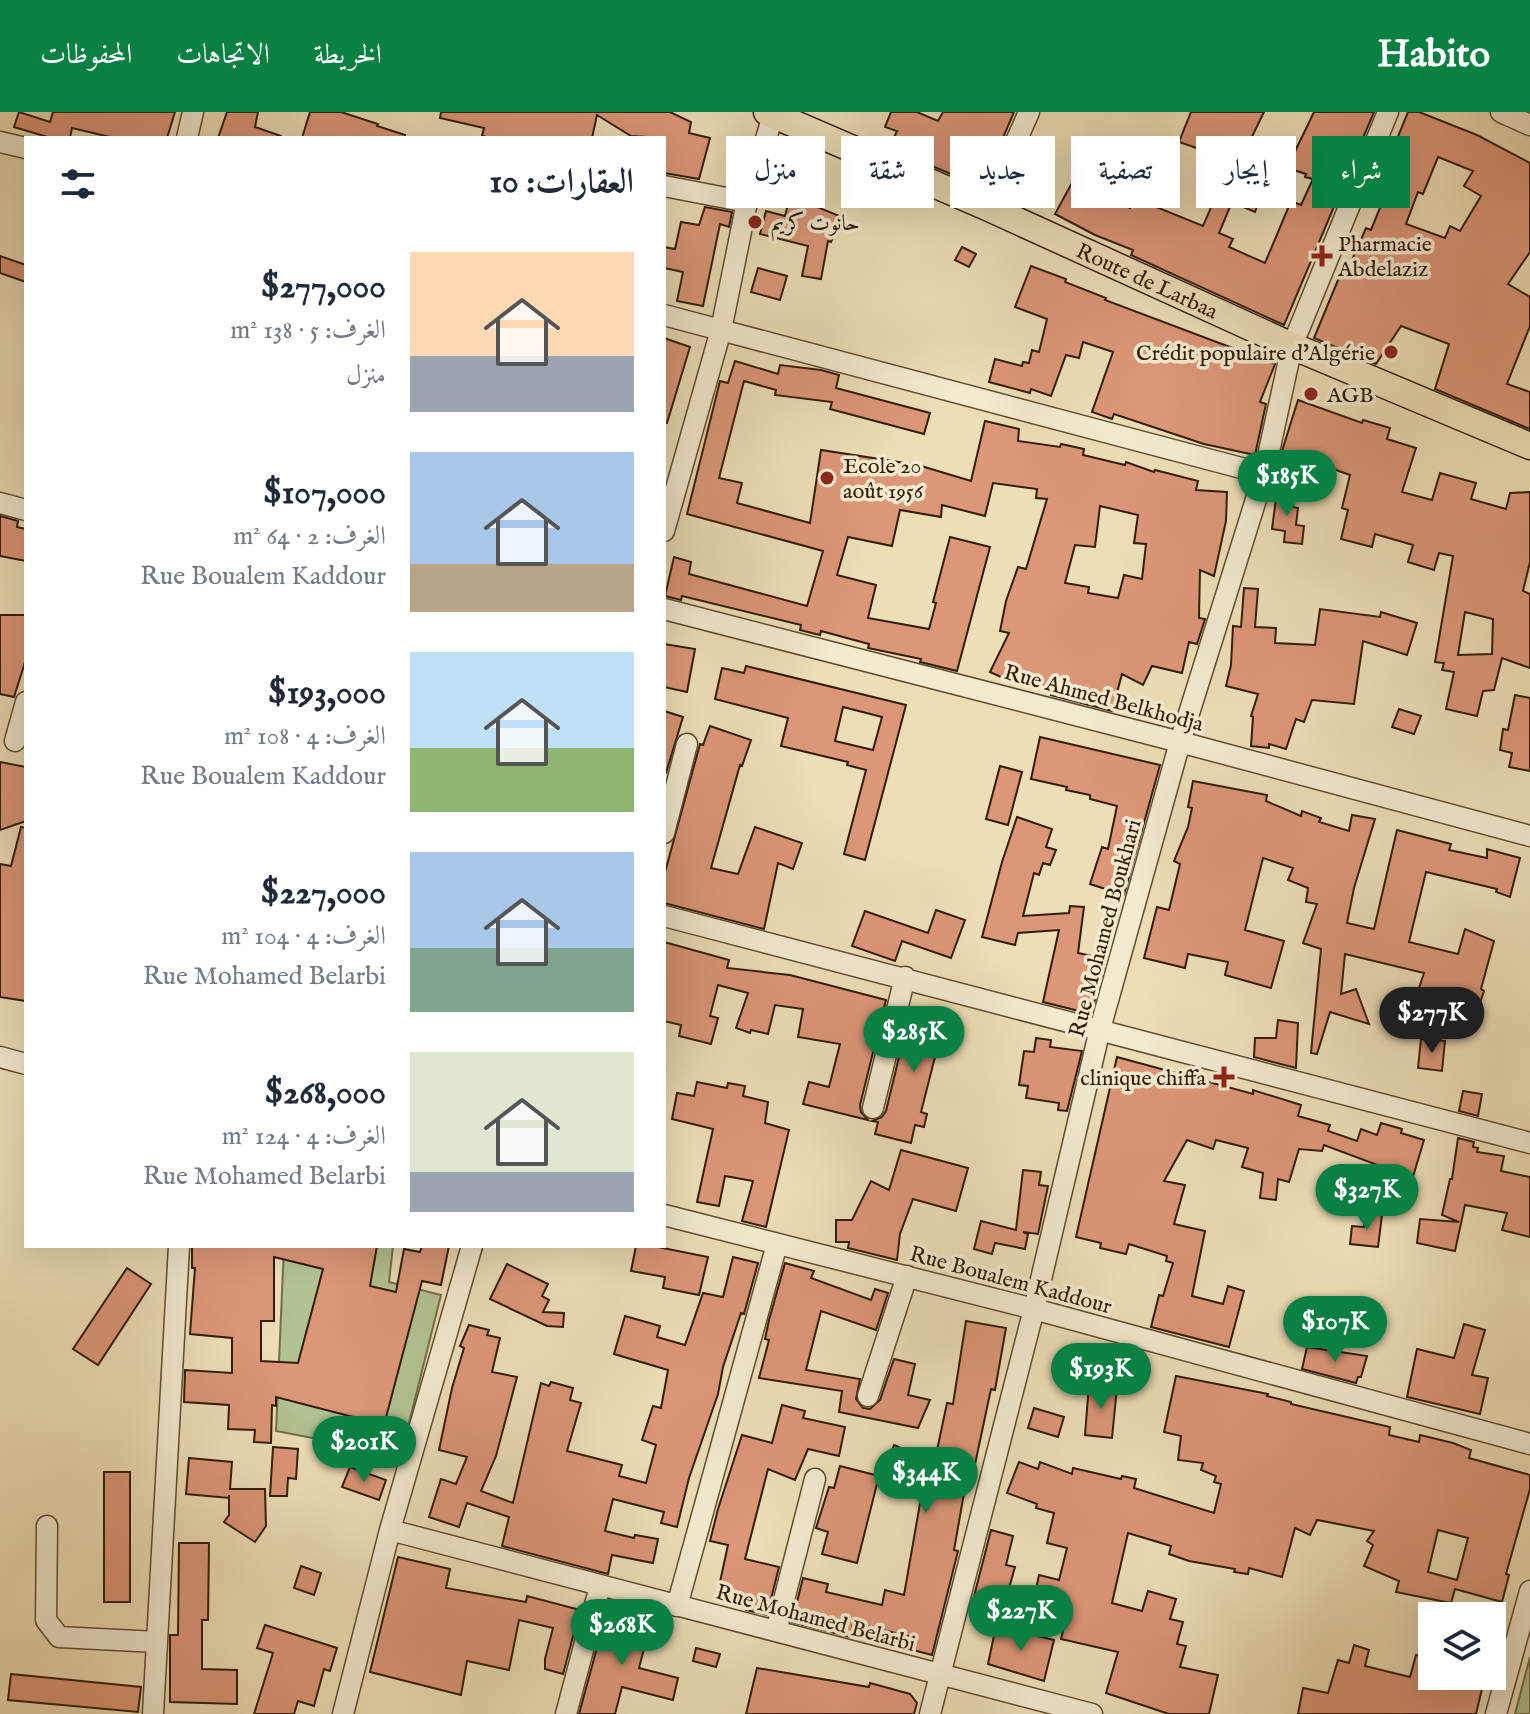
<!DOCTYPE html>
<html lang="ar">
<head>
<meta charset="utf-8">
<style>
  :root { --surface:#fff; --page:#f2f2f3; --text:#1f2937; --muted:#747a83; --accent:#0b8043 }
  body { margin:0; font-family:"IM FELL English",Amiri,serif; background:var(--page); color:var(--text); direction:rtl; height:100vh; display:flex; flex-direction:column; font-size:30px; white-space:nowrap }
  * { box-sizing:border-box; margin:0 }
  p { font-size:26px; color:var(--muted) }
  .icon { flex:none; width:44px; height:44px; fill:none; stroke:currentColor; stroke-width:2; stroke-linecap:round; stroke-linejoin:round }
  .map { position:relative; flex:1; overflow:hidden; direction:ltr }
  .details { position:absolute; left:24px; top:24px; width:642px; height:1112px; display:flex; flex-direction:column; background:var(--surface); border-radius:0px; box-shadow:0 8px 32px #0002; direction:rtl }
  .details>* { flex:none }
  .top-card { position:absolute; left:690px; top:24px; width:720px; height:72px; direction:rtl; display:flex; gap:16px }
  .controls { position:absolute; left:1418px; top:1490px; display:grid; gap:16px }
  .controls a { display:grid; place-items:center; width:88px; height:88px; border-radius:0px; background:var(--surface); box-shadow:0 8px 32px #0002; font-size:40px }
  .price { position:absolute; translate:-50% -68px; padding:0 18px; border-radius:28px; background:var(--accent); color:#fff; font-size:26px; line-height:52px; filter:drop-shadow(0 2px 4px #0008) }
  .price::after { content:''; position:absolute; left:50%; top:48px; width:24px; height:18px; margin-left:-12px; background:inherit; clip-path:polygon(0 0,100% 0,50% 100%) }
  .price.active { background:#222; color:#fff }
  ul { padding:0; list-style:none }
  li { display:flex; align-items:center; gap:24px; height:200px; padding:0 32px }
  li span { display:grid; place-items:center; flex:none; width:224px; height:160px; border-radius:0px; color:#555 }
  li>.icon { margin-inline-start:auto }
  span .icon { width:96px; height:96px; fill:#fffc; stroke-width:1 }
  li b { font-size:34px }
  h2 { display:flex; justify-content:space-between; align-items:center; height:96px; padding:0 32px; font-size:34px }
  .chip { padding:0 28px; border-radius:0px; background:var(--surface); box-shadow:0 8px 32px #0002; font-size:28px; line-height:72px }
  .chip.active { background:var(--accent); color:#fff }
  header { display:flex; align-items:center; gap:48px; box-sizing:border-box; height:112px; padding:0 40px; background:var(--accent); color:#fff }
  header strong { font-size:38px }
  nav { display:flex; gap:44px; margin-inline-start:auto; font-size:28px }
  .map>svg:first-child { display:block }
  .green { fill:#b2c292; stroke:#726f49; stroke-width:2 }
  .building { fill:#dc9678; stroke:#311c00; stroke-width:2; fill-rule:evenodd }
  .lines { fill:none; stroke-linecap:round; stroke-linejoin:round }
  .minor-casing { stroke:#604c2e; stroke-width:23 }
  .major-casing { stroke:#311c00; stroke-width:29 }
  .minor { stroke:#f3ead0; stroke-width:20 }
  .major { stroke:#eddeb6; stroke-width:26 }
  .poi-dot { fill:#8f2418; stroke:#f3ead0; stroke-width:3 }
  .labels { text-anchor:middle; stroke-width:7; stroke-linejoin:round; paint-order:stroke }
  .poi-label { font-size:22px; fill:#311c00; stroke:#f3ead0; text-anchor:start }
  .street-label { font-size:22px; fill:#311c00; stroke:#f3ead0 }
</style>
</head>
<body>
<header>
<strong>Habito</strong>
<nav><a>الخريطة</a><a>الاتجاهات</a><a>المحفوظات</a></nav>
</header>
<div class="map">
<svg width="1530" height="1602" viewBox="0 0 1530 1602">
  <rect width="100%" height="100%" fill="#eddeb6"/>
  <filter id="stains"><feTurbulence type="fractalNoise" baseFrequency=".0025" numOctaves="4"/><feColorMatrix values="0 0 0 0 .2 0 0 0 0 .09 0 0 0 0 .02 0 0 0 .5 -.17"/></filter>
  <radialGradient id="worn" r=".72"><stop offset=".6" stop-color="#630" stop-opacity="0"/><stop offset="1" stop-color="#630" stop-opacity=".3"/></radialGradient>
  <path class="green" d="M284 1134H393L389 1170 441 1183 401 1343 276 1319Z
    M1530 1545V1602H1515Z"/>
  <path class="building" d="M19 0 50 10 53 0H175L167 26H114L72 16 70 26H51L14 15Z
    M227 0H258L255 15 281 24V26H218Z
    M310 0H341L378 12 377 14 405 23 404 26H302Z
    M441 0H670L691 10 689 21 710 26 699 67 664 61V26L631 24 597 3 592 26H491L482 24 484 16 440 6Z
    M891 0H917L938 9 943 0H1014L982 75 920 49 922 45 891 32 897 19 885 15Z
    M1191 0H1264L1242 45 1207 34 1205 39 1179 30Z
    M1314 0H1374L1284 213 1131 143 1133 138 1095 123 1055 102 1074 67 1130 96 1134 86 1203 114 1216 84 1207 80 1216 58 1263 78 1255 100 1232 90 1219 121 1233 127 1229 135 1265 151 1291 89 1301 93 1313 67 1305 65 1306 62 1287 56Z
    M1408 0H1419L1477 23 1530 51V140L1508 172 1530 185V214L1507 272 1530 280V317L1435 277 1449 232 1401 214 1376 252 1314 226 1343 156 1348 157 1366 116 1371 118 1391 69 1381 66ZM1438 45 1473 59 1464 74 1481 84 1460 119 1450 114 1445 126 1406 112 1418 80 1423 82Z
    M792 77 815 83 812 93 842 105 831 130 828 129 821 167 802 164 808 134 760 122 766 99 785 104Z
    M705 95 732 100 729 115 720 112 703 194 677 189 683 160 664 156V135L675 137 681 110 699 113Z
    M962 135 976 142 969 155 955 148Z
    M0 144 26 153V170L0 161Z
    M1031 154 1066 167 1065 170 1106 186 1105 188 1275 252 1260 290 1266 292 1255 343 1204 332 1114 302 1112 307 1092 300 1113 240 1083 230 1079 246 1066 243 1051 284 1031 277 1030 281 989 270 995 247 1022 254 1023 250 1029 251 1032 238 1039 240 1047 207 1015 195Z
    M758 156 787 164 780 188 751 180Z
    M664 226 690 235 667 311 664 310Z
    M735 249 778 262 780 253 821 258 839 263 836 276 930 301 924 322 830 297 832 290 775 283 776 278 744 269 719 366 742 371 737 391 810 411 821 338 918 353 971 369 985 309 1019 317 1018 329 1060 335 1061 332 1084 337 1083 343 1125 353 1126 350 1154 360 1155 358 1198 369 1196 378 1227 380 1226 409 1214 464 1200 458 1199 506 1205 507 1197 532 1189 530 1182 561 1152 554 1143 573 1122 562 1112 599 1051 583 1053 576 1004 564 1003 566 990 560 1009 521 1000 519 1006 489 1018 455 1026 457 1047 387 1036 386 1037 377 993 371 985 404 942 393 941 405 900 398 892 434 848 425 837 463 876 473 868 506 929 517 936 491 933 490 950 425 990 435 957 559 920 550 921 547 868 536 869 532 821 519 820 523 800 518 801 513 682 484 681 488 665 484 674 445 691 450 689 462 807 494 823 439 687 402 720 269 728 271ZM1100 394 1138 403 1134 431 1146 432 1142 467 1124 463 1118 486 1088 481 1089 475 1065 471 1075 433 1095 435Z
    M1298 288 1362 311 1363 308 1390 316 1387 327 1416 336 1402 380 1432 388 1440 361 1476 371 1471 387 1506 397 1510 381 1530 380V450L1523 479 1530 482V556L1502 546 1494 578 1483 579 1477 604 1446 597 1454 560 1442 558 1444 551 1435 550 1453 444 1439 441 1434 458 1408 450 1413 433 1375 422 1372 435 1341 427 1348 398 1342 396 1350 363 1282 339ZM1465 500 1493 507 1492 542 1458 543Z
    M1277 379 1294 381 1293 395 1298 396 1296 413 1304 414 1302 432 1284 430 1285 419 1272 417Z
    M0 404 18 409 17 415 26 417V449L0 444Z
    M1244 476 1258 477 1255 515 1276 516 1275 531 1315 533 1320 497 1380 505 1381 500 1417 511 1407 543 1363 529 1354 592 1312 588 1304 610 1296 607 1286 637 1269 632V636L1251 634 1253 605 1251 604 1258 582 1226 574 1231 553 1233 514 1241 515Z
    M0 503H26V547L14 585 0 582Z
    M664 532 695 537 687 580 664 575Z
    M746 554 906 593 865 748 844 742 866 658 847 653 848 650 781 634 788 606 715 587 722 556 744 561ZM843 595 882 605 873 638 835 629Z
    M1515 583 1530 586V659L1509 655 1512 641 1500 638 1503 617 1508 618Z
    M1399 597 1421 604 1414 622 1392 615Z
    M664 599 683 605 666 661H664Z
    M710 614 751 628 742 654 740 653 711 756 738 762 755 715 802 731 793 757 778 751 764 817 664 791V764L700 632 703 633Z
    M1040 625 1160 653 1124 783 1090 772 1102 735 1108 737 1117 694 1090 687V683L1066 678 1067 675 1031 667Z
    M0 650 26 655V709L0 718Z
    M1000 654 1022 660 1008 713 986 707Z
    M1193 669 1267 683 1266 689 1301 704 1302 699 1321 706 1319 710 1349 719 1352 703 1375 707 1354 776 1347 811 1374 817 1397 718 1451 732 1449 738 1487 746V737L1520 746 1510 785 1496 780 1497 777 1426 760 1409 830 1458 842 1465 817 1494 829 1481 877 1484 879 1476 903 1448 893 1450 886 1419 876 1424 861 1345 842 1341 882 1356 877 1369 912 1330 900 1317 942 1311 941 1321 837 1303 831 1317 792 1306 790 1308 776 1288 768 1293 756 1263 746 1245 818 1284 829 1271 876 1225 863 1228 850 1188 842 1185 856 1144 846 1157 795 1169 798 1180 752 1174 749 1188 715 1192 696 1188 695Z
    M1017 705 1052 717 1046 735 1056 738 1050 753 1043 751 1039 763 1034 761 1023 804 1069 801 1070 794 1084 795 1078 841 1106 847 1091 902 1043 890 1059 818 1018 821 1015 833 982 825 1002 750Z
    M21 715 26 716V889L0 885V752L11 754Z
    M936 798 965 808 951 846 902 829 895 849 852 834 865 799 928 821Z
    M664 830 729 848 727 856 790 863 886 888 860 993 861 1000 868 1008 803 992 809 970 829 975 840 932 798 925 803 897 775 893 768 922 751 918 750 921 736 916 748 881 718 873 710 904 718 906 711 932 679 924 681 913 664 909Z
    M911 895 953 905 946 935 938 933 921 1000 927 1002 924 1015 915 1013 911 1031 875 1022 878 1010 872 1009 882 1005 886 999Z
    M1278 908 1298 911 1296 956 1254 945 1255 926H1276Z
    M1036 926 1051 928 1050 935 1082 939 1067 999 1058 998 1059 991 1026 986 1028 974 1019 973 1024 939 1034 940Z
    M1421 927 1445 929 1442 959 1418 956Z
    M1117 945 1253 982V978L1301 993 1298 1004 1330 1013 1328 1019 1357 1029 1361 1017 1377 1023 1381 1011 1402 1017 1401 1021 1424 1028 1406 1088 1388 1080 1394 1065 1389 1064 1391 1058 1324 1033 1322 1039 1299 1037 1289 1070 1278 1067 1276 1088 1260 1086 1263 1061 1242 1055 1248 1036 1216 1028 1213 1037 1187 1028 1164 1069 1185 1073 1174 1112 1205 1119 1192 1184 1223 1192 1228 1174 1244 1179 1229 1235 1151 1215 1159 1183 1163 1184 1173 1151 1166 1149 1167 1144 1129 1132 1126 1142 1100 1136 1101 1131 1076 1125Z
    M697 970 727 976 728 971 745 974 743 984 768 990 765 1011 789 1018 766 1115 742 1109 753 1069 725 1064 719 1094 697 1090 713 1017 672 1007 677 981 694 984Z
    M1463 979 1482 982 1478 1004 1459 999Z
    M1458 1026 1474 1030 1473 1035 1478 1036 1477 1040 1504 1044 1501 1059 1530 1065V1125L1502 1118 1507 1101 1465 1093 1455 1139 1417 1131 1420 1107 1459 1110 1442 1103 1450 1067H1452Z
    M901 1038 968 1056 956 1099 913 1087 900 1122 897 1148 848 1136 849 1130H836V1108H852L871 1069 889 1078Z
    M1023 1058 1041 1060 1039 1073 1048 1074 1038 1122 1023 1120 1028 1122 1025 1137 995 1131 992 1142 974 1137 981 1109 1016 1118Z
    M1365 1101 1382 1103 1378 1135 1350 1132 1352 1114 1364 1115Z
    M192 1134H377L370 1174 396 1180 404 1137 420 1140 422 1134H449L441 1173 422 1169 384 1313 276 1285V1294L272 1293 271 1331 254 1330 255 1318 228 1317 229 1293 184 1290 185 1258 232 1261V1226L190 1222 195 1156H192ZM274 1145 323 1157 298 1251 261 1249V1209H274Z
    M636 1134H653L708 1145 699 1183 663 1176 665 1165 631 1159Z
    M733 1145 758 1151 744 1202 741 1201 723 1255 718 1282 689 1366 677 1415 661 1411 664 1400 613 1387 605 1419 634 1426 635 1423 658 1427 653 1451 612 1443 608 1462 502 1434 509 1405 467 1391 459 1415 429 1405 441 1367 456 1372 467 1345 439 1338 452 1276 464 1236 460 1234 469 1213 489 1218 487 1223 500 1226 492 1260 517 1265 496 1344 481 1379 513 1391 541 1271 549 1274 551 1270 573 1276 570 1288 581 1291 567 1339 622 1353 619 1364 646 1371 656 1333 642 1328 653 1294 661 1296 668 1258 614 1242 625 1204 660 1214 657 1225 685 1233 703 1181 723 1185Z
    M785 1151 814 1159 811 1166 871 1188 875 1177 888 1181 876 1218 821 1199 806 1258 860 1267 856 1287 863 1296 870 1297 880 1288 894 1247 915 1252 908 1283 930 1288 918 1316 839 1300 842 1279 759 1266 769 1228 765 1227 769 1208Z
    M507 1152 548 1172 542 1184 549 1188 543 1200 564 1201 563 1215 547 1214 490 1187Z
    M127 1156 151 1172 98 1253 73 1237Z
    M966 1209 1006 1216 995 1278 991 1277 971 1371 966 1370 954 1438 958 1439 932 1543 909 1537 912 1525 853 1511 850 1525 792 1510 803 1466 828 1472 826 1480 882 1493 885 1478 904 1483 922 1380 928 1381 947 1291 953 1292Z
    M1464 1212 1485 1218 1472 1263 1488 1266 1480 1302 1407 1285 1417 1237 1454 1246Z
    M1307 1235 1367 1244 1361 1265H1358L1356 1271 1302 1257Z
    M1176 1264 1268 1282 1267 1284 1291 1290V1292L1390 1315 1389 1323 1419 1330 1420 1323 1453 1331 1471 1338 1469 1346 1530 1363V1377L1506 1462 1509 1463 1502 1490 1455 1477 1451 1491 1396 1480 1399 1469 1364 1454 1373 1433 1367 1429 1374 1419 1317 1408 1310 1423 1295 1416 1282 1465 1249 1456 1248 1462 1234 1460 1235 1457 1189 1449 1169 1442 1171 1434 1128 1421 1112 1491 1142 1499 1148 1479 1176 1487 1170 1507 1183 1510 1177 1532 1186 1534 1180 1555 1218 1563 1209 1602H1169L1106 1581 1118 1540 1061 1527 1069 1494 1034 1487 1039 1463 1059 1468 1067 1436 1047 1431 1054 1401 1036 1396 1037 1392 1007 1381 1019 1350 1038 1357 1040 1350 1072 1362 1073 1356 1121 1367 1122 1364 1136 1367 1134 1376 1214 1401 1221 1372 1214 1370 1216 1364 1201 1358 1203 1351 1178 1348 1181 1324 1164 1320ZM1438 1418 1468 1426 1457 1468 1428 1460Z
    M1089 1272 1117 1275 1112 1326 1085 1323Z
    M782 1293 805 1299 803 1306 845 1315 839 1344 808 1337 795 1368 768 1357 745 1447 779 1455 767 1503 746 1498 749 1486 718 1479 728 1433 710 1429 718 1397 742 1323 772 1331Z
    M1034 1296 1064 1305 1058 1325 1028 1316Z
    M894 1333 908 1339 898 1361 885 1355Z
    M273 1335 298 1337 296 1367 288 1366 287 1384H270Z
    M189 1346 232 1350 230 1377H265L266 1414 255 1430 224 1410 229 1403V1383V1386L186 1382Z
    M840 1354 879 1364 857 1451 822 1442 828 1420 816 1416 829 1375 834 1376Z
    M350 1355 386 1368 379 1388 342 1375Z
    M104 1360H130V1490H104Z
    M991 1418 1013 1424 1006 1453 1015 1455 1000 1508 970 1500Z
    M179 1431H209L208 1508H202V1557L237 1558V1592L170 1590V1523H178Z
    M398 1445 450 1457 446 1476 526 1490 527 1484 580 1498 563 1562 545 1557V1547L553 1516 519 1508 509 1558 467 1549 461 1583 370 1560Z
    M301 1454 321 1461 314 1483 294 1476Z
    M607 1499 651 1510 639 1556 678 1566 673 1588 622 1575 615 1602H579Z
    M265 1513 337 1536 330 1559 324 1557 314 1594 298 1589 294 1602H254L273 1541 257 1536Z
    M996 1514 1054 1528 1044 1569 988 1552Z
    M1354 1533 1369 1538 1365 1554 1410 1565 1416 1543 1432 1547V1564H1485L1476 1602H1298L1303 1576 1328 1581 1338 1548 1349 1551Z
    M696 1536 720 1542 716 1555 693 1549Z
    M757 1556 869 1575 870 1571 910 1582 917 1591 914 1602H746Z
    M11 1562 141 1575 138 1600 8 1588Z"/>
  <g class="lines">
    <defs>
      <path id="minor" d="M1501 0 1530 13
        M187 26 193 0
        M0 30 26 36
        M664 74 747 90
        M987 95 1029 0
        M664 203 1264 362
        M0 391 26 398
        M664 419 721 218 747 90 774 0
        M664 497 1180 630 1530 724
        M15 629 26 590
        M664 721 687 632
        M664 804 1530 1031
        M0 945 26 952
        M873 996 905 865
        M664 1103 1034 1197 1530 1332
        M868 1284 907 1164
        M47 1414 46 1508 59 1525 157 1530
        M390 1418 1092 1602
        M677 1494 777 1132
        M776 1519 815 1367
        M153 1602 179 1134
        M343 1602 390 1418 472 1134
        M566 1602 600 1474
        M930 1602 1034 1197 1100 917 1180 630 1264 362 1292 234 1388 0
        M1496 1602 1530 1479"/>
      <g id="major">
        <path id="s1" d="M767 0 987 95 1292 234 1530 334"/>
      </g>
    </defs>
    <use href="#minor" class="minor-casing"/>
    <use href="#major" class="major-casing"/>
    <use href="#minor" class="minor"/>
    <use href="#major" class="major"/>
  </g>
  <g class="poi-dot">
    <circle cx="755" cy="110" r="8"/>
    <path d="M1318 132h8v8h8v8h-8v8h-8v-8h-8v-8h8z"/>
    <circle cx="1391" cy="240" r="8"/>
    <circle cx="1311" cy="282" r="8"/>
    <circle cx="827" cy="366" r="8"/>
    <path d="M1220 953h8v8h8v8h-8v8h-8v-8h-8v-8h8z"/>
  </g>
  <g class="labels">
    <g class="poi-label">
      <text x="771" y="118">حانوت كريم</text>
      <text x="1338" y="139">Pharmacie<tspan x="1338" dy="25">Abdelaziz</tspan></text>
      <text x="1375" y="248" text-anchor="end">Crédit populaire d'Algérie</text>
      <text x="1327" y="290">AGB</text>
      <text x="843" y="361">Ecole 20<tspan x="843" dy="25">août 1956</tspan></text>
      <text x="1206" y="973" text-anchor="end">clinique chiffa</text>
    </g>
    <g class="street-label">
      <text dy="8" stroke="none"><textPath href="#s1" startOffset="416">Route de Larbaa</textPath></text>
      <text transform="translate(1104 585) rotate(15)" y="8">Rue Ahmed Belkhodja</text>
      <text transform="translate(1104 816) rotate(-75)" y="8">Rue Mohamed Boukhari</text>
      <text transform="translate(1011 1167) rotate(15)" y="8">Rue Boualem Kaddour</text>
      <text transform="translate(816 1505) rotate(15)" y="8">Rue Mohamed Belarbi</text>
    </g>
  </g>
  <rect width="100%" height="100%" filter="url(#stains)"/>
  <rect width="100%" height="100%" fill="url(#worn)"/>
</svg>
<div class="controls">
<a><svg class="icon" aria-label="layers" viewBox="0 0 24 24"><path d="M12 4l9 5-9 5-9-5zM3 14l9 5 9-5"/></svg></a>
</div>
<b class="price" style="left:1287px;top:406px">$185K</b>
<b class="price active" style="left:1432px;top:943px">$277K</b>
<b class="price" style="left:914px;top:962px">$285K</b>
<b class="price" style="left:1367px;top:1120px">$327K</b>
<b class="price" style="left:1335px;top:1252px">$107K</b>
<b class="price" style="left:1101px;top:1299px">$193K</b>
<b class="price" style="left:364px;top:1372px">$201K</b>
<b class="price" style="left:926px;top:1403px">$344K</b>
<b class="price" style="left:1021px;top:1541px">$227K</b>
<b class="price" style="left:622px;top:1555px">$268K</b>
<div class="top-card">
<a class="chip active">شراء</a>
<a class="chip">إيجار</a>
<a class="chip">تصفية</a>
<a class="chip">جديد</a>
<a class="chip">شقة</a>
<a class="chip">منزل</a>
</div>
<section class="details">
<h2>العقارات: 10<svg class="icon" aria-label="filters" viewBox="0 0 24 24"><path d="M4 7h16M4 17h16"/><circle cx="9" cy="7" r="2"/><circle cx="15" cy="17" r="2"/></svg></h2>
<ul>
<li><span style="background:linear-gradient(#ffd9b3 65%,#9aa5b1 0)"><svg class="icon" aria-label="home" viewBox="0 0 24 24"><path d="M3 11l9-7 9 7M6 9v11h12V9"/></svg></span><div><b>$277,000</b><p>الغرف: 5 · 138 m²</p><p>منزل</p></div></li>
<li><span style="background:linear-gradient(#a9c7e8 70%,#b9a48a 0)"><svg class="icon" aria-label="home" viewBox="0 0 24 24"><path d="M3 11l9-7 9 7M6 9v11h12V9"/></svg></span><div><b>$107,000</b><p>الغرف: 2 · 64 m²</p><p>Rue Boualem Kaddour</p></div></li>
<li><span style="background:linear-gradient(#bfe0f5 60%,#8fb573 0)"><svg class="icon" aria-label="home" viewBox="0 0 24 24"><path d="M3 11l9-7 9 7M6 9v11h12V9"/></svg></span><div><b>$193,000</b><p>الغرف: 4 · 108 m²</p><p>Rue Boualem Kaddour</p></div></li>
<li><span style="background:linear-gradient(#a9c7e8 60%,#7fa58c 0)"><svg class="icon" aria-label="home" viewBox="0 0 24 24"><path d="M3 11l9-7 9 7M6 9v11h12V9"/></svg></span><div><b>$227,000</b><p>الغرف: 4 · 104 m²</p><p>Rue Mohamed Belarbi</p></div></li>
<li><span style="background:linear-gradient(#dfe7d0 75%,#9aa5b1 0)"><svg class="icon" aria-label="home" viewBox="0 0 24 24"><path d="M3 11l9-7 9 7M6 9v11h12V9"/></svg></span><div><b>$268,000</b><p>الغرف: 4 · 124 m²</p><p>Rue Mohamed Belarbi</p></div></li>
</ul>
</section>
</div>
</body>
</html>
